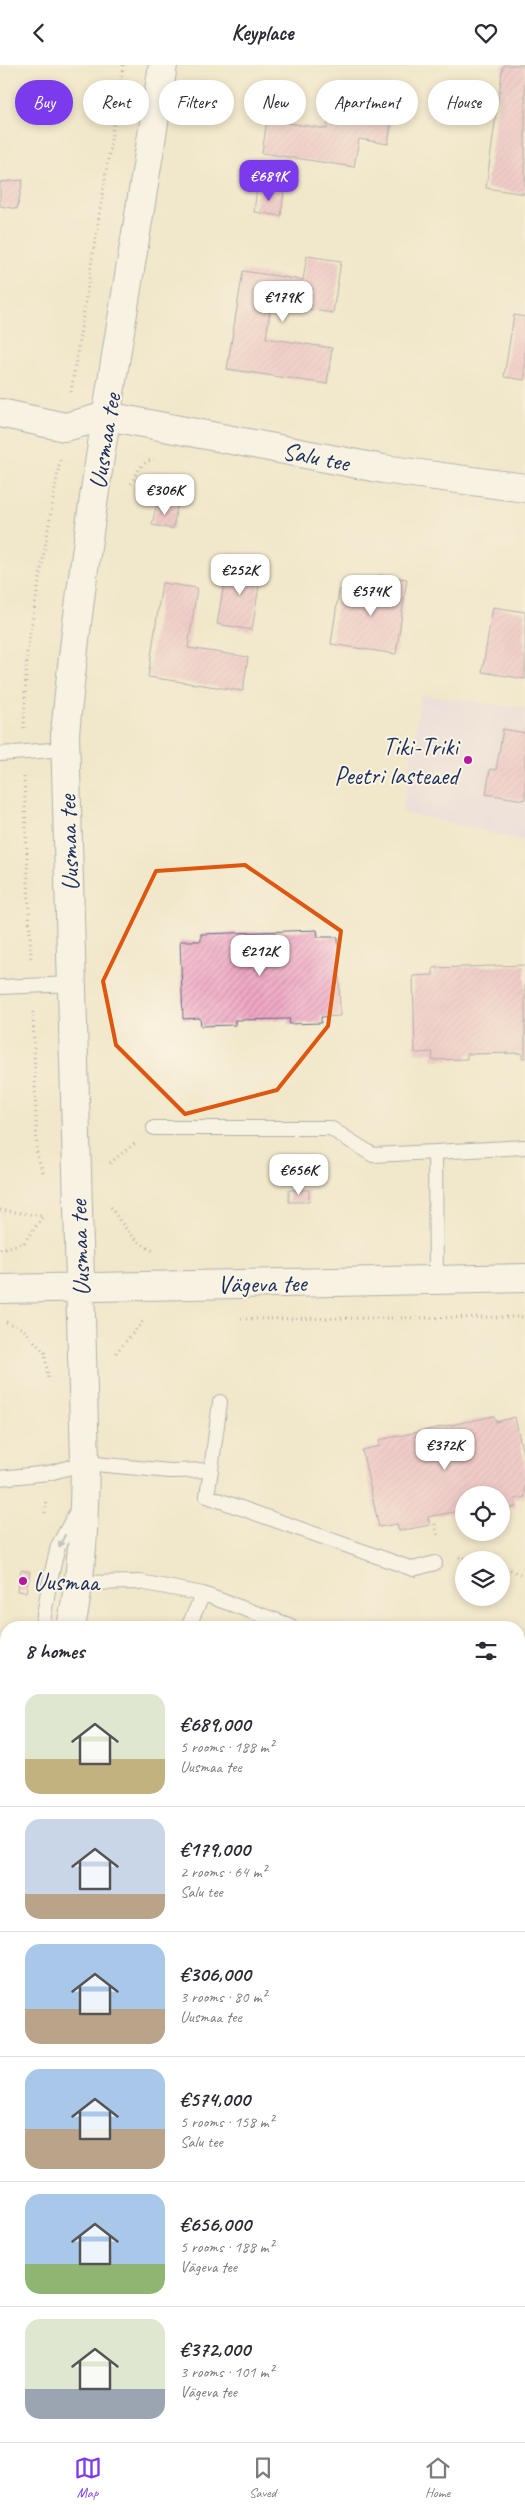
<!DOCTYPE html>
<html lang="en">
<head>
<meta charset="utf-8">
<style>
  :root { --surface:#fff; --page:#f2f2f3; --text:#2b2b33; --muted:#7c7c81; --line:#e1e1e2; --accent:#7c3aed }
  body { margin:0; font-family:Caveat,sans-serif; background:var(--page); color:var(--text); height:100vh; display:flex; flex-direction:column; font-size:19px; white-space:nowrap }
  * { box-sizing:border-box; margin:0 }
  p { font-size:16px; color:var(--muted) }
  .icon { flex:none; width:28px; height:28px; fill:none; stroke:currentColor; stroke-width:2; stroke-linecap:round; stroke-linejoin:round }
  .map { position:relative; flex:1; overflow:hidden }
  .drawer { position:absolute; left:0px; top:1556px; width:525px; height:821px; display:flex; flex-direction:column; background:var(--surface); border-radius:20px 20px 0 0; box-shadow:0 2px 8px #0003 }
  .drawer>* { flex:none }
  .hud { position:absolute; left:15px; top:15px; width:495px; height:45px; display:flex; gap:10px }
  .buttons { position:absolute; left:455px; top:1421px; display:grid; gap:10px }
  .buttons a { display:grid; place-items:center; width:55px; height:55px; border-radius:50%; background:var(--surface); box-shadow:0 2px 8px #0003; font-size:25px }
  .price { position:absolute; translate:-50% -42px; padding:0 11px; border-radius:10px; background:#fff; color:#222; font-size:16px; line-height:32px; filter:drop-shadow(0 1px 2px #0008) }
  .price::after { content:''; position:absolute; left:50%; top:30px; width:15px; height:11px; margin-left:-8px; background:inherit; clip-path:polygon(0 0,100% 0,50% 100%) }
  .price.on { background:var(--accent); color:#fff }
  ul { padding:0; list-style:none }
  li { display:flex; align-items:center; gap:15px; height:125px; padding:0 25px }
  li+li { border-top:1px solid var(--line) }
  li span { display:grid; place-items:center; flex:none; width:140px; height:100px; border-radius:15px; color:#555 }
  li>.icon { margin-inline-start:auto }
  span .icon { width:60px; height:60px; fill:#fffc; stroke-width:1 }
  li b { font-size:21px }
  h2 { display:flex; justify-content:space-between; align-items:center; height:60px; padding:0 25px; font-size:21px }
  .pill { padding:0 18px; border-radius:22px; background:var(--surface); box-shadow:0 2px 8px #0003; font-size:18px; line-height:45px }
  .pill.on { background:var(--accent); color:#fff }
  header { display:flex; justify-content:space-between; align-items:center; height:65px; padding:0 25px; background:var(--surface); font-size:22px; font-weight:700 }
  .dock { display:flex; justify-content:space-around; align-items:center; height:70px; border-top:1px solid var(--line); background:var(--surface); font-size:14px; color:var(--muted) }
  .dock a { display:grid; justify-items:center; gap:2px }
  .dock .on { color:var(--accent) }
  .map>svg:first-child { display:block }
  .built { fill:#e6d2f0 }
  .park { fill:url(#park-tufts); stroke:#6c7e66 }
  .building { fill:url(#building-hatch) }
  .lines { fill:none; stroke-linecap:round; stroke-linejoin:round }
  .service-casing { stroke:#666f84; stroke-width:16 }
  .minor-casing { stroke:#666f84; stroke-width:30 }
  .path { stroke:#666f84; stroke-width:3; stroke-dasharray:1 4; stroke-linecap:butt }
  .service { stroke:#fff; stroke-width:14 }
  .minor { stroke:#fff; stroke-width:28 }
  .oneway { fill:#8d97ae }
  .marked { fill:none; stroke:#de5710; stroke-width:4; stroke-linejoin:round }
  .poi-dot { fill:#b5179e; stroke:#fcf5e5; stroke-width:2 }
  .labels { text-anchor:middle; stroke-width:4; stroke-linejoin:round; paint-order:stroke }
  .street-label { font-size:25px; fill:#1b2f5e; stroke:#fcf5e5 }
  .poi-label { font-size:25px; fill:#1b2f5e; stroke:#fcf5e5; text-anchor:end }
</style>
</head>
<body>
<header><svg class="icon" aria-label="back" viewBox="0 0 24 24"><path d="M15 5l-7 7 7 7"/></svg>Keyplace<svg class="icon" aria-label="heart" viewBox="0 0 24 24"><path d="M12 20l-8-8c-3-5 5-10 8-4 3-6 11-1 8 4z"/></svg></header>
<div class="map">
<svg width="525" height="2377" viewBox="0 0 525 2377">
  <defs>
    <pattern id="park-tufts" width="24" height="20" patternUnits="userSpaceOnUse" patternTransform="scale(1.25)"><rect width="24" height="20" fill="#bdcd6f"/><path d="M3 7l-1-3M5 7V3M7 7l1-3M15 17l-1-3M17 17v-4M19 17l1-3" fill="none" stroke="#a2b063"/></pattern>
    <pattern id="building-hatch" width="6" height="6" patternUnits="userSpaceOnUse" patternTransform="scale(1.25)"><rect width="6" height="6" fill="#f0a8c5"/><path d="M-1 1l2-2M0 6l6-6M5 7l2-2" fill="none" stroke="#c289a3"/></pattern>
  </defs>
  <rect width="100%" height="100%" fill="#fcf5e5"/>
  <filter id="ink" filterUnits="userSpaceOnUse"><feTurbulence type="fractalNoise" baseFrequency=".02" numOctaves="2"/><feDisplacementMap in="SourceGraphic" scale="10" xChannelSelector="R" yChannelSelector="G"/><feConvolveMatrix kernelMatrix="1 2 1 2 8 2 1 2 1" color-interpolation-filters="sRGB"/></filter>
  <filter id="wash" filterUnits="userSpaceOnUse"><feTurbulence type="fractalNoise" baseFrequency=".0096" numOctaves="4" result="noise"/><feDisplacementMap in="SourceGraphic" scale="20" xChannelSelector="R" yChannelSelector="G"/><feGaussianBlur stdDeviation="1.12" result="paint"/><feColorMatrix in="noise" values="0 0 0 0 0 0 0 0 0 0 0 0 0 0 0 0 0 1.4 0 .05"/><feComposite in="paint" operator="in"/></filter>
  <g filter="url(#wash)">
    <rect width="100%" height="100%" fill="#f1e7cb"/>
    <path class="built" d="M421 630 525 643V776L403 747Z"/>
    <path class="park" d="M519 1784 525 1790V1832L519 1834Z"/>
    <g id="blocks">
      <path class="building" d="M503 0H525V129L486 123Z
        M332 31 394 41 388 79 359 74 354 102 262 88 267 55 327 64Z
        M23 115 17 144 0 141V117Z
        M257 123 284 126 281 151 254 147Z
        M307 191 341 196 333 248 271 239 266 273 332 283 327 319 227 304 243 206 303 215Z
        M514 250 525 252V315L504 312Z
        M157 437 177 441 173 464 152 460Z
        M228 496 262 502 252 565 217 559Z
        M379 510 407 514 396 589 331 579 339 525 375 531Z
        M162 518 197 523 188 583 248 592 243 626 148 612Z
        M493 542 525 547V614L482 607Z
        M503 664 525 668V735L486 729 490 704 496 705Z
        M317 865 318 872H338L340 951 321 952V958L289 959 290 954 235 955V960L201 961 200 953 183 954 180 876H201V869Z
        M525 900V993H522V988L467 989V994L432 995 433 987 415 988 413 911 433 910V903Z
        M289 1125H309V1137H289Z
        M494 1351 496 1357 515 1352 525 1399V1432L514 1434 516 1442 501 1445V1430H464V1445L428 1452 430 1460 399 1466 397 1459 379 1462 362 1385 380 1381 379 1375Z
        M21 1505 30 1507 26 1527 17 1526Z
        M525 1970V2063L522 2064 519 2057V1971Z
        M6 2083V2109H5L0 2084Z
        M198 2371H250L248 2377H196Z"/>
    </g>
  </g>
  <g filter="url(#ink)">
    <use href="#blocks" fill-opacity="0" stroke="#666f84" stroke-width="1"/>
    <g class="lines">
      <defs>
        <path id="service" d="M0 689 65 684
          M0 922 73 919
          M154 1063H330L373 1090 435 1087
          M436 1215 435 1087 525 1082
          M211 1405 220 1337
          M0 1413 49 1408 85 1398 170 1406 211 1405 207 1431 413 1504 435 1498
          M80 1518 140 1517 203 1529 289 1560
          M42 1562 49 1520 58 1481 78 1444
          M188 1562 203 1529
          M0 1782 6 1771
          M0 1995 6 1996
          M521 2162 525 2163
          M519 2215 525 2206
          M0 2275 6 2278
          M519 2369 525 2360
          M364 2371 381 2377
          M75 2377 77 2371
          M302 2377 304 2371"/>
        <path id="minor" d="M0 348 65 362 107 351 383 404 525 423
          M0 1224 525 1213
          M71 1562C83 1504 84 1457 85 1398L65 669C86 444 129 222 163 0
          M0 1735 6 1726"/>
      </defs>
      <use href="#service" class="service-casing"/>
      <use href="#minor" class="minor-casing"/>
      <path class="path" d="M71 327 123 0
        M131 419C136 408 141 397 154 394
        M24 663 27 586 60 395
        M24 712 31 895
        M33 947 37 1090 43 1107
        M110 1098 135 1078
        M111 1142C123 1162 135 1177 155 1187
        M0 1145 43 1151
        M0 1184 24 1178 44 1150
        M241 1254 525 1252
        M6 1257 23 1264 45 1288 48 1313
        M116 1288 144 1255
        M45 1448 47 1434
        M435 1459 438 1472
        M459 1492 478 1495
        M501 1501 525 1511
        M0 1665 6 1649
        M519 1773 525 1746"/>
      <use href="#service" class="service"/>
      <use href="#minor" class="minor"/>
    </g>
    <defs><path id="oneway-solid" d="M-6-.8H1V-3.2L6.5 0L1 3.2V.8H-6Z" transform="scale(1.25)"/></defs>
    <use class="oneway" href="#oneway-solid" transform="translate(62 1476) rotate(116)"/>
  </g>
  <path d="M0 0H525V2377H0ZM245 800 341 866 328 961 277 1025 185 1049 116 980 103 916 156 806Z" fill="#f1e7cb" fill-opacity=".55" fill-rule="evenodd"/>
  <path class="marked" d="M245 800 341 866 328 961 277 1025 185 1049 116 980 103 916 156 806Z"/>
  <g class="poi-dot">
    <circle cx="468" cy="695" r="5"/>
    <circle cx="23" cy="1516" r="5"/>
  </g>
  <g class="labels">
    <g class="street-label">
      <text transform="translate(104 376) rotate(-81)" y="9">Uusmaa tee</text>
      <text transform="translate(316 391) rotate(11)" y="9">Salu tee</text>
      <text transform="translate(68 778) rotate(-92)" y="9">Uusmaa tee</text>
      <text transform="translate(79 1183) rotate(-92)" y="9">Uusmaa tee</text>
      <text transform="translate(262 1218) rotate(-1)" y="9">Vägeva tee</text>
    </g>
    <g class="poi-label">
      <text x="458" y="690">Tiki-Triki<tspan x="458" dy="29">Peetri lasteaed</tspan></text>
      <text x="33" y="1525" text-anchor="start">Uusmaa</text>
    </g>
  </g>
</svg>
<div class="buttons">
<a><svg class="icon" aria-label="locate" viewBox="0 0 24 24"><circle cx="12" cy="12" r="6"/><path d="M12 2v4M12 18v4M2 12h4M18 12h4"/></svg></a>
<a><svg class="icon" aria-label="layers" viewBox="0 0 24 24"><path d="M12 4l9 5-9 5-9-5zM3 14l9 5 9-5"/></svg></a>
</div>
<b class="price on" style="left:269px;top:137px">€689K</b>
<b class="price" style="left:283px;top:258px">€179K</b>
<b class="price" style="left:165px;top:451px">€306K</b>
<b class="price" style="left:240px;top:531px">€252K</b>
<b class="price" style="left:371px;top:552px">€574K</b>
<b class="price" style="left:260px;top:912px">€212K</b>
<b class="price" style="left:299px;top:1131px">€656K</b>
<b class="price" style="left:445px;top:1406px">€372K</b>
<div class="hud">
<a class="pill on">Buy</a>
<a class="pill">Rent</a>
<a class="pill">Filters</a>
<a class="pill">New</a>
<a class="pill">Apartment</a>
<a class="pill">House</a>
</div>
<section class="drawer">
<h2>8 homes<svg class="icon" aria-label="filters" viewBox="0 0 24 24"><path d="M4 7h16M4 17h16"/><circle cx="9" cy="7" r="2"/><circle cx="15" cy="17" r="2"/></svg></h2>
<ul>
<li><span style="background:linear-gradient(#dfe7d0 65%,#c2b280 0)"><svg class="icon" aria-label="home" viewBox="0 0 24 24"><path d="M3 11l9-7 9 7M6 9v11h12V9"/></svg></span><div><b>€689,000</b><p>5 rooms · 188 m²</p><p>Uusmaa tee</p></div></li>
<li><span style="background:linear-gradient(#c9d6e8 75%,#b9a48a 0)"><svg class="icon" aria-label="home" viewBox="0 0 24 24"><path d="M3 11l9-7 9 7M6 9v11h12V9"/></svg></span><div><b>€179,000</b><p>2 rooms · 64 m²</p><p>Salu tee</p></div></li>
<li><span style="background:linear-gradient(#a9c7e8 65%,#b9a48a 0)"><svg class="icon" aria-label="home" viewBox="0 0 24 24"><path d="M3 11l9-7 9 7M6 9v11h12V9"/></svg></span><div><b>€306,000</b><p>3 rooms · 80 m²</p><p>Uusmaa tee</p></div></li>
<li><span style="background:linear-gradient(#a9c7e8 60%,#b9a48a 0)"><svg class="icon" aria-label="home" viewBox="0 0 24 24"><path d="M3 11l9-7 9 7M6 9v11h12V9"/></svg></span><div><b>€574,000</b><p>5 rooms · 158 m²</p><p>Salu tee</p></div></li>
<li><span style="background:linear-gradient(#a9c7e8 70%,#8fb573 0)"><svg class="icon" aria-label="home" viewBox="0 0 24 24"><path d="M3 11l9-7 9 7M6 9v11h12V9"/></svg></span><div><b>€656,000</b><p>5 rooms · 188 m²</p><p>Vägeva tee</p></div></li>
<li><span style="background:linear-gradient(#dfe7d0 70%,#9aa5b1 0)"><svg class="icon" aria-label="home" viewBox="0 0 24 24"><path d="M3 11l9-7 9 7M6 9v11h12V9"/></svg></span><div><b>€372,000</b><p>3 rooms · 101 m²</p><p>Vägeva tee</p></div></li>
</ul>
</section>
</div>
<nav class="dock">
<a class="on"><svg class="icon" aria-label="map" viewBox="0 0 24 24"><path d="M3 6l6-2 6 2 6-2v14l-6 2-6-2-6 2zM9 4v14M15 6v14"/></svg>Map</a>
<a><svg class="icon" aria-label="saved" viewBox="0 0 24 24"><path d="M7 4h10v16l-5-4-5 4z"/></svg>Saved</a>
<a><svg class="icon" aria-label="home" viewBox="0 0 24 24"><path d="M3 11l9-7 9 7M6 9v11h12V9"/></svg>Home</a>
</nav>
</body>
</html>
